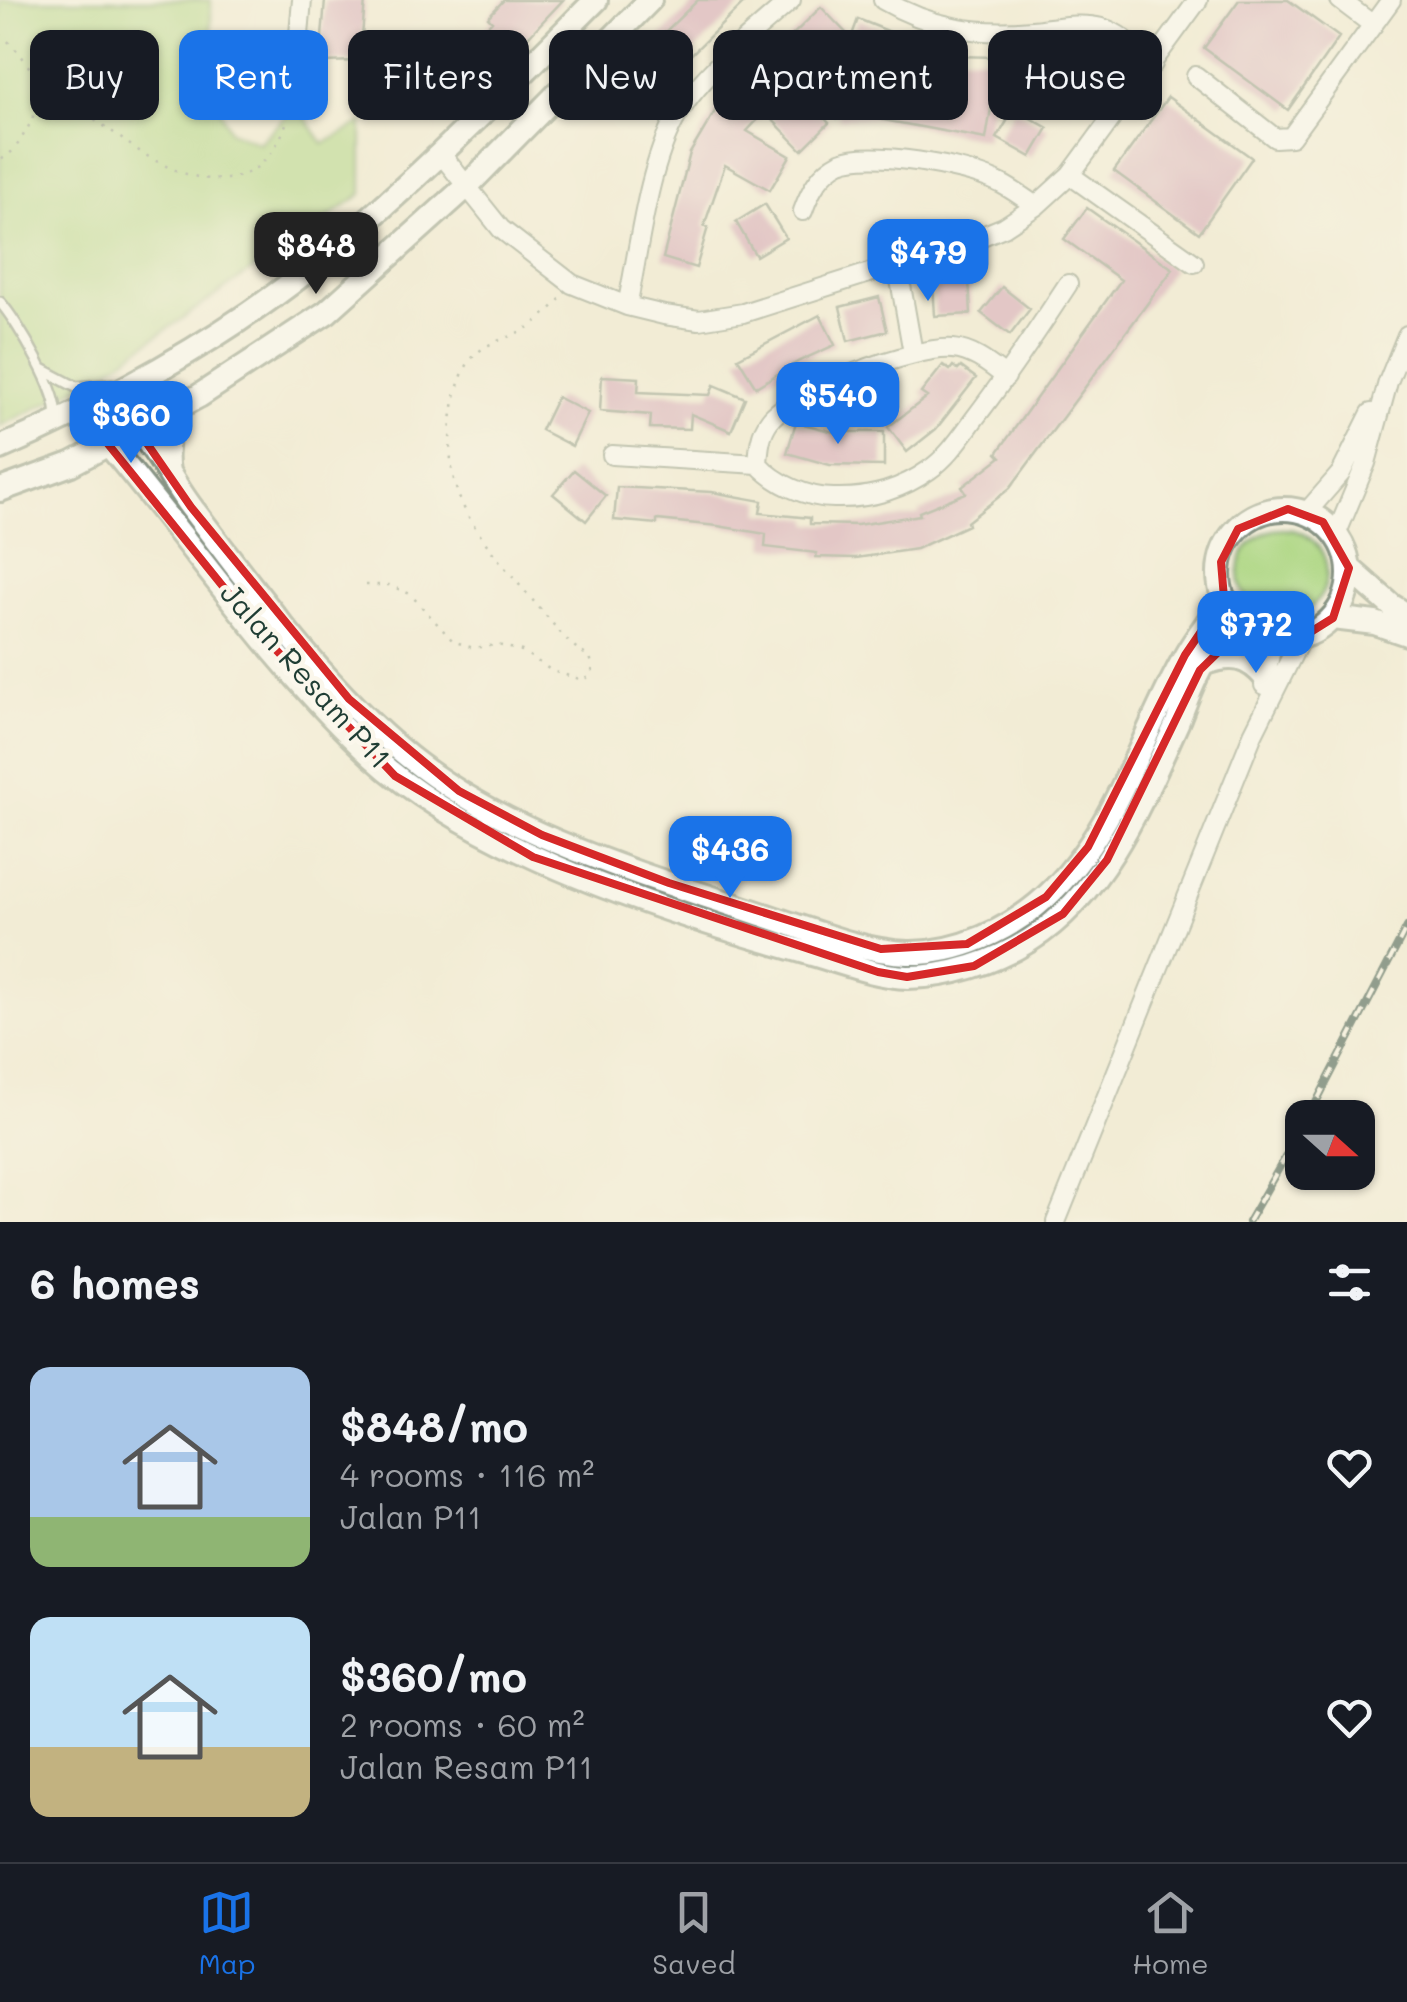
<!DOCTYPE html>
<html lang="en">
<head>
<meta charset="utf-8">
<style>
  :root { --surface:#171b24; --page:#20242c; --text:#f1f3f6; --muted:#9ea1a6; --line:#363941; --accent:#1a73e8 }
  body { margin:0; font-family:Mali,sans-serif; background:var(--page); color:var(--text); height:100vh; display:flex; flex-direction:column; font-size:38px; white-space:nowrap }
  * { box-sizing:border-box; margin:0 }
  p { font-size:32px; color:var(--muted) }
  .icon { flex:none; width:55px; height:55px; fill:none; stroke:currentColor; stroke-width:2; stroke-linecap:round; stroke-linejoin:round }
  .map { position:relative; height:1222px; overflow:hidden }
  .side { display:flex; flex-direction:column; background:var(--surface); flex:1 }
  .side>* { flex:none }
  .hud { position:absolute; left:30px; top:30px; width:1348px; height:90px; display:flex; gap:20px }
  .needle { width:65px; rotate:111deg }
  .buttons { position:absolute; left:1285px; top:1100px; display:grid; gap:20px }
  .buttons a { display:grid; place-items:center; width:90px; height:90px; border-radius:20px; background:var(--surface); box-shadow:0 2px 8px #0004; font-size:50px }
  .price { position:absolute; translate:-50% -85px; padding:0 22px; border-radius:20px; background:var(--accent); color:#fff; font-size:32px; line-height:65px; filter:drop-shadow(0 2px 5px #0008) }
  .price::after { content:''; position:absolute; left:50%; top:60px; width:30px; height:22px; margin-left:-15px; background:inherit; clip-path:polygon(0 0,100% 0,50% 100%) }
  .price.on { background:#222; color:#fff }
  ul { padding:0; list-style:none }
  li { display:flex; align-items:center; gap:30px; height:250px; padding:0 30px }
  li span { display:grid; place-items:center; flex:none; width:280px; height:200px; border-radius:20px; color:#555 }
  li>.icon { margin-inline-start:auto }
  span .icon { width:120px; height:120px; fill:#fffc; stroke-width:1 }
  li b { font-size:42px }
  h2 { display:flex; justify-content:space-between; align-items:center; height:120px; padding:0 30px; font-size:42px }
  .tag { padding:0 35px; border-radius:20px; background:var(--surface); box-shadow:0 2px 8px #0004; font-size:35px; line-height:90px }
  .tag.on { background:var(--accent); color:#fff }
  .menu { display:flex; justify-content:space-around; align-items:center; height:140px; border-top:2px solid var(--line); background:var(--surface); font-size:28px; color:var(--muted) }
  .menu a { display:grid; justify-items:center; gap:5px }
  .menu .on { color:var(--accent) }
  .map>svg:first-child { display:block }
  .green { fill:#abd580; stroke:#65895a; stroke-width:2.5 }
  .building { fill:#d09ab4 }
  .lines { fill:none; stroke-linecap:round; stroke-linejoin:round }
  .lane-casing { stroke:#889485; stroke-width:14 }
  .street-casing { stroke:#889485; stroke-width:22 }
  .secondary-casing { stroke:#889485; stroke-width:28 }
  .path { stroke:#889485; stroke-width:2.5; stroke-dasharray:2.5 8; stroke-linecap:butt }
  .lane { stroke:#fff; stroke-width:9 }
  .street { stroke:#fff; stroke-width:18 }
  .secondary { stroke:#fff; stroke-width:22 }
  .rail-casing { stroke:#1f3d34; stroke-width:8 }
  .rail { stroke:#fbf7ec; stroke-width:4; stroke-dasharray:11; stroke-linecap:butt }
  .marked { fill:none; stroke:#d62828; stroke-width:8; stroke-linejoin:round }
  .labels { text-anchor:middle; stroke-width:9; stroke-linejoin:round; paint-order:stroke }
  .street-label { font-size:30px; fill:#1f3d34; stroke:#fbf7ec }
</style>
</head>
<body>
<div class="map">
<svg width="1407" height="1222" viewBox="0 0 1407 1222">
  <rect width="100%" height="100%" fill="#fbf7ec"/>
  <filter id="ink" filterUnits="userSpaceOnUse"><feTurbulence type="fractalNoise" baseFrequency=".01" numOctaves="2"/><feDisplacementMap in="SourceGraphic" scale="20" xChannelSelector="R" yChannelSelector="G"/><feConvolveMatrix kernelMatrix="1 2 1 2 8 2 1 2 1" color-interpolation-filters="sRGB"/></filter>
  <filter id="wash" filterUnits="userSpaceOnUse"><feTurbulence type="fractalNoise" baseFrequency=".0048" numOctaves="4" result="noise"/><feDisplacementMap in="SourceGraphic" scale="40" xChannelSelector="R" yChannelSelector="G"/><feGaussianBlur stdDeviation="2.25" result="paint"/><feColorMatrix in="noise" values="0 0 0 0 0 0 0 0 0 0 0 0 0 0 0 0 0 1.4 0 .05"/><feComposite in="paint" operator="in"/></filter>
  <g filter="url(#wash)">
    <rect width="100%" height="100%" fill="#f2ecd6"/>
    <path class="green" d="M0 0H211V90L230 131 259 143 297 105 323 144 362 123V194L92 381 0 426Z
      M1239 573a44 44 0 1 1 88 0a44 44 0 1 1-88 0Z"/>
    <g id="blocks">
      <path class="building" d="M325 0H365L360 61 320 62Z
        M504 0H563L511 55 515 58 485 89 455 60 492 21 488 17Z
        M698 0H747L668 77 640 117 611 96 637 59Z
        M1239 0H1288L1339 37 1288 110 1204 48Z
        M821 7 851 38 858 19 898 35 897 39 954 56 996 57 1041 50 1046 86 990 95 993 96 986 139 878 119H838L840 84 937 90 830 48 794 87 829 123 802 150 765 112 747 131 790 156 770 190 725 165 704 226 708 227 696 268 663 258 690 153 715 111Z
        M1073 44 1105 67 1085 95 1052 73Z
        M1168 97 1252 158 1199 233 1114 171Z
        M1014 109 1048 128 1031 157 997 138Z
        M765 204 786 238 756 256 736 222Z
        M1087 208 1173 269 1010 488 967 522 968 525 916 549 856 558 816 557 817 553 765 547 766 534 718 526 657 520V524L614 520 617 487 712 492 762 501 760 513 810 518V524L857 525 920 515 919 512 966 493 962 487 1001 457 997 453 1121 280 1064 239Z
        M962 280H969L971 314 935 316 933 282Z
        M1002 287 1030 309 1010 335 981 313Z
        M879 297 887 331 848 341 840 307Z
        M820 315 835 345 799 361 756 387 738 358Z
        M943 365 950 370 953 366 958 370 961 367 976 378 936 429 907 452 888 427 927 397 921 393Z
        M602 376 639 378 638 392 710 395 714 385 745 398 731 431 691 414 690 429 650 428 651 415 600 411Z
        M557 397 588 413 572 446 541 430Z
        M796 422 833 432H884V466L830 465 787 453Z
        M574 470 606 496 586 521 553 494Z"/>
    </g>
  </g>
  <g filter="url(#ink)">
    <use href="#blocks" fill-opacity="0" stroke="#889485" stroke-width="2.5"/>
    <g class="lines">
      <defs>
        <path id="lane" d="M0 302C17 321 61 395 56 418
          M42 369 76 387 112 384"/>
        <path id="street" d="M883 0C931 28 977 35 1032 30 1054 28 1080 22 1102 28 1121 33 1138 51 1153 64
          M1340 0 1373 25
          M297 57 302 0
          M1196 76 1275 138 1291 137 1391 0
          M441 154 501 229 572 284 627 306 664 315 699 320 743 313 970 241 1004 227 1036 206 1070 175 1198 0
          M1070 175 1194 263
          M803 211C810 191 820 172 840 162 871 149 966 167 995 181 1010 187 1023 198 1036 206
          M897 263 913 353
          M627 306C639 251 647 170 674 121 698 76 753 34 791 0
          M1006 377C990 365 974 351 953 349 917 345 791 392 770 420 760 433 759 448 758 464 776 484 807 498 834 498 868 499 901 490 929 470 948 457 961 437 975 418 1008 375 1038 330 1068 284
          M612 455 758 464
          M1306 513 1341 473 1371 413
          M1336 535 1366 463 1388 382 1407 335
          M1264 685 1270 654 1264 637
          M1056 1222 1253 734 1301 638"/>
        <path id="secondary" d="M102 402C113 411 129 419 138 430 160 454 174 486 194 511 256 593 329 693 409 757 507 836 644 875 761 914 805 928 862 952 908 953 958 954 1010 930 1046 897 1116 833 1140 735 1186 655 1197 635 1212 618 1224 598
          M108 444C194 546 275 667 373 757 477 852 670 914 805 952 838 961 874 976 908 977 950 977 995 962 1030 940 1105 893 1142 800 1177 723 1187 699 1196 669 1214 649 1223 640 1235 633 1245 626
          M0 448C104 404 220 340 308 270 411 188 503 93 596 0
          M168 472C164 449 168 429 177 408
          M0 490 71 464 199 396 327 312 466 187 650 0
          M1219 574a65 65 0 1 1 130 0a65 65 0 1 1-130 0Z
          M1349 568 1392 606 1407 615
          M1333 618 1375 623 1407 634
          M1205 663C1232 654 1247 656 1266 678"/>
      </defs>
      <use href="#lane" class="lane-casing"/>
      <use href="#street" class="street-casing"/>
      <use href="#secondary" class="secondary-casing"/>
      <path class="path" d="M0 34C32 62 50 91 26 131 18 144 14 153 0 160
        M39 94 56 95C74 111 96 119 114 133 202 202 284 203 296 74
        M366 585H389L410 594 453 641 473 648 498 645 522 651 552 671 583 680 591 676 593 667 590 657C567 645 554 624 536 604 510 574 474 534 459 497 445 460 447 396 469 362 482 343 502 341 521 331 536 324 551 309 562 297"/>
      <use href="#lane" class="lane"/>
      <use href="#street" class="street"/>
      <use href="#secondary" class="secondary"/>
      <defs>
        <path id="rail" d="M1308 1118 1407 927
          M1248 1222 1302 1128"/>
      </defs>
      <use href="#rail" class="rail-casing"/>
      <use href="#rail" class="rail"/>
    </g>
  </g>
  <path d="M0 0H1407V1222H0ZM137 429 191 507 349 699 459 791 542 835 669 883 881 949 967 944 1046 897 1088 847 1185 655 1224 598 1221 562 1238 529 1288 509 1323 522 1349 568 1333 618 1301 638 1245 626 1200 670 1107 860 1063 914 974 966 907 977 878 972 533 857 395 776 263 636 108 444Z" fill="#f2ecd6" fill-opacity=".55" fill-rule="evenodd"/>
  <path class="marked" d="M137 429 191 507 349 699 459 791 542 835 669 883 881 949 967 944 1046 897 1088 847 1185 655 1224 598 1221 562 1238 529 1288 509 1323 522 1349 568 1333 618 1301 638 1245 626 1200 670 1107 860 1063 914 974 966 907 977 878 972 533 857 395 776 263 636 108 444Z"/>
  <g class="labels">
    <g class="street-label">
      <text transform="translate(305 676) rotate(48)" y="10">Jalan Resam P11</text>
    </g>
  </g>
</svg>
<div class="buttons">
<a><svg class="needle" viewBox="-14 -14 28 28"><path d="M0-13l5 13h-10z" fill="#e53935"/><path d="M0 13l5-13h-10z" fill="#9ea1a6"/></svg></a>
</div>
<b class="price on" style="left:316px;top:297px">$848</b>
<b class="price" style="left:928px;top:304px">$479</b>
<b class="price" style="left:838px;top:447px">$540</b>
<b class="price" style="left:131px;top:466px">$360</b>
<b class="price" style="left:1256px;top:676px">$772</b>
<b class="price" style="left:730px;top:901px">$436</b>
<div class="hud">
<a class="tag">Buy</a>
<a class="tag on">Rent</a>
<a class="tag">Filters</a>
<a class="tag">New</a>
<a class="tag">Apartment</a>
<a class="tag">House</a>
</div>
</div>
<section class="side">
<h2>6 homes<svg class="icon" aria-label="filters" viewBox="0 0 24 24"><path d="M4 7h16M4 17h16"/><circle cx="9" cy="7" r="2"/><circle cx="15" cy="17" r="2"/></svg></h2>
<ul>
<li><span style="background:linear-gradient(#a9c7e8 75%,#8fb573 0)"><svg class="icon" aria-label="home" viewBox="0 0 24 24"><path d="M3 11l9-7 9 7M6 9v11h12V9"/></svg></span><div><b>$848/mo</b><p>4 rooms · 116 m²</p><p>Jalan P11</p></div><svg class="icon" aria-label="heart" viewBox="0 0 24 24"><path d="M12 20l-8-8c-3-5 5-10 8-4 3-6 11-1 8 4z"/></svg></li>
<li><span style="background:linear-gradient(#bfe0f5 65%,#c2b280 0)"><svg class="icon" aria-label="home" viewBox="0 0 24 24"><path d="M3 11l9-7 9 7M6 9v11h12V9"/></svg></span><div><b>$360/mo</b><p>2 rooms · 60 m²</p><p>Jalan Resam P11</p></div><svg class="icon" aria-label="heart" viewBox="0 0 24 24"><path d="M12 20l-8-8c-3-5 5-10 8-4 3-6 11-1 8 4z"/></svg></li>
</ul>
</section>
<nav class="menu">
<a class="on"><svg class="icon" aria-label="map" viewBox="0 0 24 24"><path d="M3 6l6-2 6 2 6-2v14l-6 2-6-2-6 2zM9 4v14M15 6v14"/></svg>Map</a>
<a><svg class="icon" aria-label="saved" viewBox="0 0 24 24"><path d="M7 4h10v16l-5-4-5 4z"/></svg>Saved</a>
<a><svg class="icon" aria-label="home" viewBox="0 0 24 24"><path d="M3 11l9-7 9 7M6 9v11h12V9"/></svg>Home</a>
</nav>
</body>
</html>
